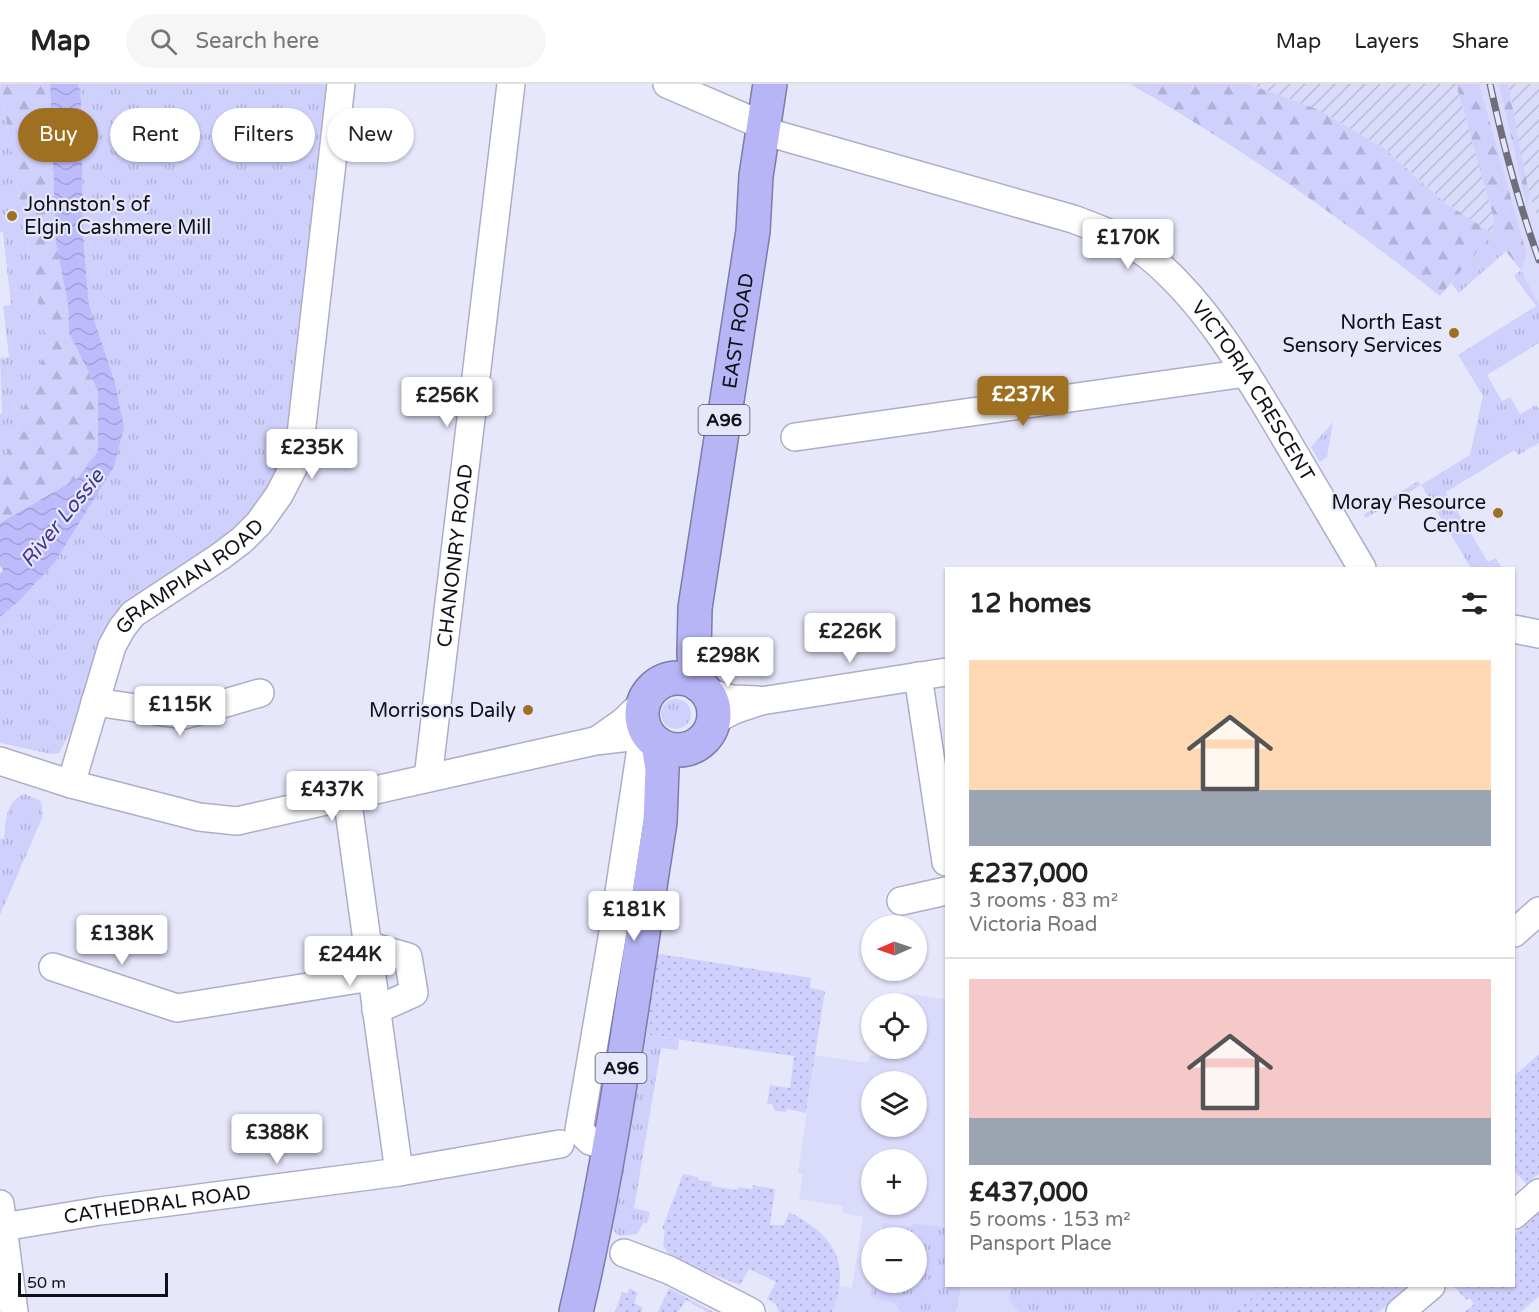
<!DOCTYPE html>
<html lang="en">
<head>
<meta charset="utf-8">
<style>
  :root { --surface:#fff; --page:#f6f6f6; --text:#222; --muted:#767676; --line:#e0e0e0; --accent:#9f7022 }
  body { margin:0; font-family:"Varela Round",sans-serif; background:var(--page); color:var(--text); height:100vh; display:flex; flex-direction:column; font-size:22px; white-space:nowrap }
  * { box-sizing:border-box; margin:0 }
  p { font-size:20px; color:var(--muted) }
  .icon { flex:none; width:33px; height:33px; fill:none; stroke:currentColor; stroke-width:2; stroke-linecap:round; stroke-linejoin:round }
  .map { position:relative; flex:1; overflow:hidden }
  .details { position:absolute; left:945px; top:483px; width:570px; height:720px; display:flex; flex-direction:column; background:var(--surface); border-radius:0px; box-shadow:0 2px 4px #0004 }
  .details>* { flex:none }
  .hud { position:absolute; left:18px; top:24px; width:570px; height:54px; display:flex; gap:12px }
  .needle { width:39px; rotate:268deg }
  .fabs { position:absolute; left:861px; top:831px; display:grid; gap:12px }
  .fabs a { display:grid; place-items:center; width:66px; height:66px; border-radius:50%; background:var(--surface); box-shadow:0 2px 4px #0004; font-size:30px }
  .scale { position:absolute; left:18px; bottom:15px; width:150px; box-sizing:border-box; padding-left:6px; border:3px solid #101018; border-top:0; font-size:16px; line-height:21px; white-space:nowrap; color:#101018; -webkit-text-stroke:4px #e7e7fb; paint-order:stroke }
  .price { position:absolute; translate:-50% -51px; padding:0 14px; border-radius:6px; background:#fff; color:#222; font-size:20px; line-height:39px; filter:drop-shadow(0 2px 3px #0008) }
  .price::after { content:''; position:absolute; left:50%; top:36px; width:18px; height:14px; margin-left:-9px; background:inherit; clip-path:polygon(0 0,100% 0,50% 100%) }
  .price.selected { background:var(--accent); color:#fff }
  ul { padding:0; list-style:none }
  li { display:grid; align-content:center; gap:12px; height:318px; padding:0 24px }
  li+li { border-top:2px solid var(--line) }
  li span { display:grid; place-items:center; height:186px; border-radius:0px; color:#555 }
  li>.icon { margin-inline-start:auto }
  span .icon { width:108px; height:108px; fill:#fffc; stroke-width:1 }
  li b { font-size:26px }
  h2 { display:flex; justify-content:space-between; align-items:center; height:72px; padding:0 24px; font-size:26px }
  .tag { padding:0 21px; border-radius:27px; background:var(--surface); box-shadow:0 2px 4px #0004; font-size:21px; line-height:54px }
  .tag.selected { background:var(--accent); color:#fff }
  header { display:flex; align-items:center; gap:36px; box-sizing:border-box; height:84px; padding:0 30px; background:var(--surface); border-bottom:2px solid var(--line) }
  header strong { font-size:28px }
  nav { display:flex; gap:33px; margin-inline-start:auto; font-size:21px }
  .search { width:420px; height:54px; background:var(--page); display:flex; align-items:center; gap:15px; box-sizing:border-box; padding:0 21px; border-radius:33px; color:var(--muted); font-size:22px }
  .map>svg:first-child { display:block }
  .built { fill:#dadbfb; fill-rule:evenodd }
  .industrial { fill:url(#industrial-furrows) }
  .grass { fill:url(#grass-tufts) }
  .forest { fill:url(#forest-firs) }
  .garden { fill:url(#garden-dots) }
  .water { fill:url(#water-waves) }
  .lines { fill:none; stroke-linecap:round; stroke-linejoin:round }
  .minor-casing { stroke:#adaec5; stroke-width:30 }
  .highway-casing { stroke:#7d7ba8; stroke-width:36 }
  .minor { stroke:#fff; stroke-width:27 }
  .highway { stroke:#b7b5f6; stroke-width:33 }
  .rail-casing { stroke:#6f6f7c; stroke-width:7 }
  .rail { stroke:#e7e7fb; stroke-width:4.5; stroke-dasharray:14; stroke-linecap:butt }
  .poi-dot { fill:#9f7022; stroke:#e7e7fb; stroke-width:2 }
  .labels { text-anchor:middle; stroke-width:4.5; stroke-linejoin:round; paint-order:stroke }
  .shield { fill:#e7e7fb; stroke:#50505c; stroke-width:1.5 }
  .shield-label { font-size:18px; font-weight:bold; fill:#101018 }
  .poi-label { font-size:20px; fill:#101018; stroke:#e7e7fb; text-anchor:end }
  .street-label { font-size:20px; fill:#101018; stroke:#e7e7fb }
  .water-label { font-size:21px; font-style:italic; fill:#453692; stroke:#e7e7fb }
</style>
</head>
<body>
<header>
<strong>Map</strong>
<div class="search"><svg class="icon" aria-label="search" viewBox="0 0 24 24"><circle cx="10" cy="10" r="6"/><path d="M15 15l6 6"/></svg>Search here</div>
<nav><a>Map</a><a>Layers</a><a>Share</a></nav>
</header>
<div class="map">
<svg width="1539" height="1228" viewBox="0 0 1539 1228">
  <defs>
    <pattern id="industrial-furrows" width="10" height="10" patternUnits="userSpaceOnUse" patternTransform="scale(1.5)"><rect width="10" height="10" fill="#dadbfb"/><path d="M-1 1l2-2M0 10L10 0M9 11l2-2" fill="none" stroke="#babbd6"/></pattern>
    <pattern id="grass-tufts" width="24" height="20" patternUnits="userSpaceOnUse" patternTransform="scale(1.5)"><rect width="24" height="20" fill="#d0d0fd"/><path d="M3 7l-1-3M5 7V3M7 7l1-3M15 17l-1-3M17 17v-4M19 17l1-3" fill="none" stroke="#b2b2d8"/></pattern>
    <pattern id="forest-firs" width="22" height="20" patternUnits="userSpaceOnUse" patternTransform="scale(1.5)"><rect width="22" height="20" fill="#d0d0fd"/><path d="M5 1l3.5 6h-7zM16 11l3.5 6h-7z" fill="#b2b2d8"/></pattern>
    <pattern id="garden-dots" width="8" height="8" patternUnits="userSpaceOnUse" patternTransform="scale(1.5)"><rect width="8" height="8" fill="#d0d0fd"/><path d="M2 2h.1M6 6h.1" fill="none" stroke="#b2b2d8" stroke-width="1.8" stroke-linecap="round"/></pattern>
    <pattern id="water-waves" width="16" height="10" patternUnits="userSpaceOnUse" patternTransform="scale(1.5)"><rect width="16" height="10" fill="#bdbbfc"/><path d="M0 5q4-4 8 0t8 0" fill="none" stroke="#a1a0d7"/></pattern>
  </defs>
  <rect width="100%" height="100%" fill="#e7e7fb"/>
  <path class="built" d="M1456 0H1508L1529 110 1539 136V221L1521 186 1492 150 1494 135Z
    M901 909 946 915V1202H1266L1235 1228H832L840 1202 852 1204 863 1133 842 1129 843 1122 799 1115 803 1090 798 1089 815 971 868 979 870 971 899 976 900 970 892 969V965L916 964V920L899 919ZM872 998H916V1042H872ZM872 1076H916V1120H872ZM872 1154H916V1198H872Z"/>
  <path class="industrial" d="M1248 0H1456L1494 135 1492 150 1445 119 1385 65 1317 25Z
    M1508 0H1539V136L1529 110Z"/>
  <path class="grass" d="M0 0 46 264 0 388V330L2 329 0 274 9 273 3 222 11 221 3 148H0Z
    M78 0H326L320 58 325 59 290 357 271 405 236 448 130 522 78 650 70 649 59 669 51 670 0 659V533L18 518 55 478 114 383V295L89 221 83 153 81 16Z
    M1492 150 1506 167 1459 209 1451 199Z
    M1521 186 1539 221V259L1487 291 1502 317 1510 313 1520 330 1536 321 1539 325V359L1518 371 1515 366 1446 408 1488 478 1496 474 1502 484H1471L1421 401 1366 434 1363 431 1418 397 1421 401 1470 371 1483 312 1458 271 1536 222 1514 192Z
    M1333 338 1327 373 1320 378 1311 363Z
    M661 630a15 15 0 1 1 30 0a15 15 0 1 1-30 0Z
    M25 710 41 717 43 732 0 831V755H4C6 737 5 716 25 710Z
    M641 950 679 956 678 966 661 964 634 1124 650 1128 647 1140 644 1138 637 1150 619 1152 611 1144Z
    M883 1139 911 1143 913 1139 946 1144V1202H961L956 1228H901L894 1219 871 1213 873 1199 916 1198V1154L881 1153Z
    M1012 1202H1266L1235 1228H1020L1009 1216Z"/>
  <path class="forest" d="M0 0H50L56 159 68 220 69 249 98 307V367L78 394 0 439V388L46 264Z
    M1130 0H1248L1317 25 1385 65 1445 119 1492 149 1494 135 1456 0H1479L1527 171 1521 186 1492 150 1440 212C1341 134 1239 62 1130 0Z
    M1499 0H1508L1529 110 1527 122Z"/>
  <path class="garden" d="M654 869 811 894 810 904 825 907 806 1029 787 1025 786 1028 775 1027 772 1020H767L770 1001 790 1004 794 972 641 950Z
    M1539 970V1090L1526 1100 1514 1087V992Z
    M683 1090 698 1093V1096L712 1098 711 1102 738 1106V1103L752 1105 753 1101 775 1105 770 1141H784L789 1128C834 1151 852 1178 832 1228H779L776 1220 767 1215 776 1198 749 1185 740 1201 670 1174 663 1161 665 1147 662 1145Z
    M1539 1128V1212L1521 1228H1465L1474 1220 1469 1214 1466 1216 1454 1202H1514V1150Z
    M1266 1202H1409L1379 1228H1235Z
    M630 1204 638 1209 634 1219 643 1224 641 1228H615L622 1208 627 1209Z
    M669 1204 713 1228H707L686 1216 678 1228H658Z"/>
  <path class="water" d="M50 0H78L81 15 83 153 89 221 114 295 124 343 114 383 55 478 18 518 0 533V490L3 486 0 482V439L78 394 98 367V307L69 249 68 220 56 159Z"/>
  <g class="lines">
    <defs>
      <g id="minor">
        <path d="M667 0 762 41"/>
        <path id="s1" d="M774 50 1073 135C1100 145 1127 155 1150 173 1203 217 1239 277 1274 335 1304 385 1333 435 1362 484"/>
        <path d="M795 353 1246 289"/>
        <path d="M1514 545 1539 550"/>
        <path d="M918 592 946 778"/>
        <path d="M706 608 732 615 757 616"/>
        <path d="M95 618 184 631 260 609"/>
        <path d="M713 637 734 626 761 617 946 588"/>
        <path d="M596 657 623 638 644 618"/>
        <path d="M0 677 71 700 199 733 237 737 595 657 630 653 654 657"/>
        <path id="s2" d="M428 694 511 0"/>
        <path id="s3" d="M71 700 112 562 122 544 133 530 221 472 242 456 259 439 279 411 293 384 300 359 341 0"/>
        <path d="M347 712 399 1088"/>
        <path d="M901 817 946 807"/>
        <path d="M1514 849 1539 827"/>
        <path d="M366 861 408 873 414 909 376 926"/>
        <path d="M53 883 177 924 371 893"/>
        <path d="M609 1063 590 1057 579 1046 612 854 640 671 647 655"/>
        <path d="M0 1120 14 1228"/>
        <path d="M1514 1131 1539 1109"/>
        <path id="s4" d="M3 1143 100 1127 399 1088 560 1060"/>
        <path d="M624 1169 669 1186 751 1228"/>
        <path d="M1400 1228 1431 1202"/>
      </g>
      <g id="highway">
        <circle cx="678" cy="630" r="36"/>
        <path id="s5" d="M699 601 694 571 695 524 753 147 756 92 770 0"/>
        <path d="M576 1228C614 1067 634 902 660 738L662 685 658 660"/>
      </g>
    </defs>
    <use href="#minor" class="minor-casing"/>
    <use href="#highway" class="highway-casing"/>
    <use href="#minor" class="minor"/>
    <use href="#highway" class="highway"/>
    <defs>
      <path id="rail" d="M1490 0C1503 60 1518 118 1539 176"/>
    </defs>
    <use href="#rail" class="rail-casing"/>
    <use href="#rail" class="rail"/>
  </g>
  <g class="poi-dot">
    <circle cx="12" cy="132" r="6"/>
    <circle cx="1454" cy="249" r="6"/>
    <circle cx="1498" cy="429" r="6"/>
    <circle cx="528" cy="626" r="6"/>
  </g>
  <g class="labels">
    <g class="shield">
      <rect x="698.5" y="321" width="51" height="30" rx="4.5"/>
      <rect x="595.5" y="969" width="51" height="30" rx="4.5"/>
    </g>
    <g class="shield-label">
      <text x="724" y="342">A96</text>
      <text x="621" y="990">A96</text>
    </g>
    <g class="poi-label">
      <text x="24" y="127" text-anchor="start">Johnston's of<tspan x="24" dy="23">Elgin Cashmere Mill</tspan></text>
      <text x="1442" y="245">North East<tspan x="1442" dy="23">Sensory Services</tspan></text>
      <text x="1486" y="425">Moray Resource<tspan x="1486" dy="23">Centre</tspan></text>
      <text x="516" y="633">Morrisons Daily</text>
    </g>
    <g class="street-label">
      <text dy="7" stroke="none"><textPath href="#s5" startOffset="358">EAST ROAD</textPath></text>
      <text dy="7" stroke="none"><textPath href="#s1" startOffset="567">VICTORIA CRESCENT</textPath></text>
      <text dy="7" stroke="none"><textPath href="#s2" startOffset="224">CHANONRY ROAD</textPath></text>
      <text dy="7" stroke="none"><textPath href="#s3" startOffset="250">GRAMPIAN ROAD</textPath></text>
      <text dy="7" stroke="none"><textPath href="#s4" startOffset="156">CATHEDRAL ROAD</textPath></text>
    </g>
    <g class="water-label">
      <text transform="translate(62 434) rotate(-51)" y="7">River Lossie</text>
    </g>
  </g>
</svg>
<div class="fabs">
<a><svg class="needle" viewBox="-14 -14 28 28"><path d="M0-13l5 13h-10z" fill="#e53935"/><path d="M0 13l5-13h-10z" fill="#767676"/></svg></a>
<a><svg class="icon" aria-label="locate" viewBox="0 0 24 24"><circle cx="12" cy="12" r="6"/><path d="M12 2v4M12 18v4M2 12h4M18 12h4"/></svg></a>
<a><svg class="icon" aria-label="layers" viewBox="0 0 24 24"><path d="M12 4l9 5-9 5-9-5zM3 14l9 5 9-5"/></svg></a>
<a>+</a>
<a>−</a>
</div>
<div class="scale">50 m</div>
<b class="price" style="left:1128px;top:186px">£170K</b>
<b class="price selected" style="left:1023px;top:343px">£237K</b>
<b class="price" style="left:447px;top:344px">£256K</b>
<b class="price" style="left:312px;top:396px">£235K</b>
<b class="price" style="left:850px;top:580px">£226K</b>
<b class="price" style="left:728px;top:604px">£298K</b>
<b class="price" style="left:180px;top:653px">£115K</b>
<b class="price" style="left:332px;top:738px">£437K</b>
<b class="price" style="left:634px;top:858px">£181K</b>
<b class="price" style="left:122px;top:882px">£138K</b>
<b class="price" style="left:350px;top:903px">£244K</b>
<b class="price" style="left:277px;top:1081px">£388K</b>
<div class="hud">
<a class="tag selected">Buy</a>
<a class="tag">Rent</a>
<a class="tag">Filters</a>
<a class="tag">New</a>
</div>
<section class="details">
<h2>12 homes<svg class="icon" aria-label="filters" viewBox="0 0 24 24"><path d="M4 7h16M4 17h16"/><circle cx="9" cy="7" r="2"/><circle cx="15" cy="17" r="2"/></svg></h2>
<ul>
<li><span style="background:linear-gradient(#ffd9b3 70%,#9aa5b1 0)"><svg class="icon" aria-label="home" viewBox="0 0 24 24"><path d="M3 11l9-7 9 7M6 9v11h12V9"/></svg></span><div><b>£237,000</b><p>3 rooms · 83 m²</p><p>Victoria Road</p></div></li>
<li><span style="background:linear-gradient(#f6c9c9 75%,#9aa5b1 0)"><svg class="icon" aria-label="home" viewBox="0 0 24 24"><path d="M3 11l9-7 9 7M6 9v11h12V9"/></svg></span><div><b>£437,000</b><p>5 rooms · 153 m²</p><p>Pansport Place</p></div></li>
</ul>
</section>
</div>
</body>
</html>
